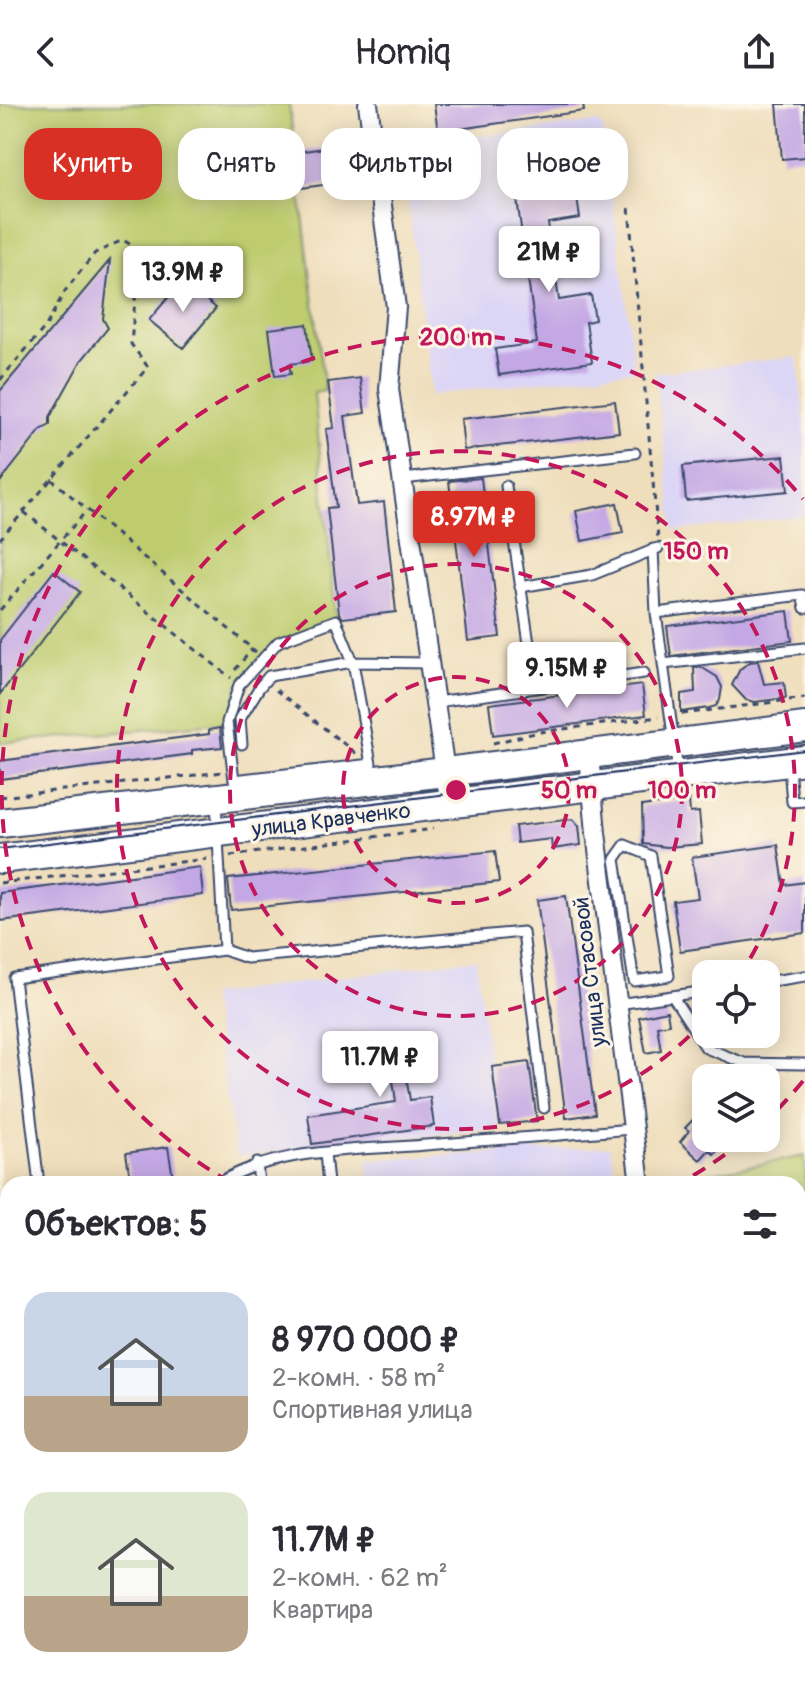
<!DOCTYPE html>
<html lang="ru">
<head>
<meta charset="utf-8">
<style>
  :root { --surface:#fff; --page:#f2f2f3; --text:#2b2b33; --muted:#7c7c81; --accent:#d93025 }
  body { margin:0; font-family:Pangolin,sans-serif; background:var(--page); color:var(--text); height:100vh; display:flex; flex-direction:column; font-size:30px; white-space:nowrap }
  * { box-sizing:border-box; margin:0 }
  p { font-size:26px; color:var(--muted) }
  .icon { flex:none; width:44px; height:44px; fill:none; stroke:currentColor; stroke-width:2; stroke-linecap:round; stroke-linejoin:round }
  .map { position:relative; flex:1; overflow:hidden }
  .details { position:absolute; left:0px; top:1072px; width:806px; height:514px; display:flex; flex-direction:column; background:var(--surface); border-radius:24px 24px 0 0; box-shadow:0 4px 20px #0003 }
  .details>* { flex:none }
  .guide { position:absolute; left:24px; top:24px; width:758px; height:72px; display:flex; gap:16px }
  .controls { position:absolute; left:692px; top:856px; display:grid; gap:16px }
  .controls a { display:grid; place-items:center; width:88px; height:88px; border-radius:16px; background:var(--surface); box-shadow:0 4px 20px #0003; font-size:40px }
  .price { position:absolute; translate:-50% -68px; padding:0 18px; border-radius:8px; background:#fff; color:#222; font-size:26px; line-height:52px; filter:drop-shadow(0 2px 4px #0008) }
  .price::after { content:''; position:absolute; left:50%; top:48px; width:24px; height:18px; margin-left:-12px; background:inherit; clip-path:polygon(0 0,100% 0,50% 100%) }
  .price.selected { background:var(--accent); color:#fff }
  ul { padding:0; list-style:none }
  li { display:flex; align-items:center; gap:24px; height:200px; padding:0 24px }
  li span { display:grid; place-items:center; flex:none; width:224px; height:160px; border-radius:24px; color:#555 }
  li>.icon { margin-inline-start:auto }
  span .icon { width:96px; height:96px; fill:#fffc; stroke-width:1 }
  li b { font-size:34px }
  h2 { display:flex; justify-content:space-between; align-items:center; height:96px; padding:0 24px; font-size:34px }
  .tag { padding:0 28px; border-radius:24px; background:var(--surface); box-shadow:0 4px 20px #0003; font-size:28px; line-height:72px }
  .tag.selected { background:var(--accent); color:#fff }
  header { display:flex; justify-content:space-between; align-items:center; height:104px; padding:0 24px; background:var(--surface); font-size:36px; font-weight:600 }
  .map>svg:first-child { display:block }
  .built { fill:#dcd6f6 }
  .green { fill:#becc6e; stroke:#6c7e66; stroke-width:2 }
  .building { fill:#c4a8e5 }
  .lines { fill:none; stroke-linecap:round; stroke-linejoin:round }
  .service-casing { stroke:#3b496c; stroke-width:13 }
  .minor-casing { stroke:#3b496c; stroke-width:22 }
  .primary-casing { stroke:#3b496c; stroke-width:32 }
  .path { stroke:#3b496c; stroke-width:3; stroke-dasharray:6 6; stroke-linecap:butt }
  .service { stroke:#fff; stroke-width:9 }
  .minor { stroke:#fff; stroke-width:18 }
  .primary { stroke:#fff; stroke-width:28 }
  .tram { stroke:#1b2f5e; stroke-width:2 }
  .ring { fill:none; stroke:#c2185b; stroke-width:4; stroke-dasharray:14 10 }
  .labels { text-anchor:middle; stroke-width:6; stroke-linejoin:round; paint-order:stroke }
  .street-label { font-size:22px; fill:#1b2f5e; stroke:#fcf5e5 }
  .centre { fill:#c2185b; stroke:#fcf5e5; stroke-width:4 }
  .ring-label { font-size:24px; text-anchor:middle; font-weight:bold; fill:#c2185b; stroke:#fcf5e5; stroke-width:6; stroke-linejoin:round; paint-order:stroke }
</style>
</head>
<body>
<header><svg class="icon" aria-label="back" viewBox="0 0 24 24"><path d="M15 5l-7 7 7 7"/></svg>Homiq<svg class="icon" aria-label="share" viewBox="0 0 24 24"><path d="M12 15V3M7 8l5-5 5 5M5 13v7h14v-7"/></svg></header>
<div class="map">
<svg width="805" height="1585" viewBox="0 0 805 1585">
  <rect width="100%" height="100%" fill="#fcf5e5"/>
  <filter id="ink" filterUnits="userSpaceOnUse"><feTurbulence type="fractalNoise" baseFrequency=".0125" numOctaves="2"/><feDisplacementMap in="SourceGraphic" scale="16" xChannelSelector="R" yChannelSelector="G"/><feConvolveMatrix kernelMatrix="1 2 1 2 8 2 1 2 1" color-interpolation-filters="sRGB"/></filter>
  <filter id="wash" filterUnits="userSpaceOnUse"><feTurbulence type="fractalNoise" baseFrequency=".006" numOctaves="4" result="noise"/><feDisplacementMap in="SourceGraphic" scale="32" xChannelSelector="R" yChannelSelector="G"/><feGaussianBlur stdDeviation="1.8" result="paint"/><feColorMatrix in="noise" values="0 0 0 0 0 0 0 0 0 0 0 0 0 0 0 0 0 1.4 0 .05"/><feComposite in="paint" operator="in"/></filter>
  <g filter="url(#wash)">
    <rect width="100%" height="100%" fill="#efdebc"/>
    <path class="built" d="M598 18 603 24 635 266 431 291 402 42Z
      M797 253 805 323V412L674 427 655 269Z
      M476 855 498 1024 237 1052 210 891Z
      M610 1042 617 1080H370L367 1056Z"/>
    <path class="green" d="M0 0H289L325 287 314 289 336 516 278 538 239 581 227 618 0 639Z
      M805 1052V1498L798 1495V1080H670L669 1077Z"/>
    <g id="blocks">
      <path class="building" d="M434 0H583L584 7 438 28Z
        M777 0H805V53L782 55Z
        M325 44 330 80 301 84 297 48Z
        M576 87 580 114 548 119 559 196 591 191 595 216 586 218 592 258 499 271 495 245 537 239 517 95Z
        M110 156 103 215 108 224 81 257 50 313V321L41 326 0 378V287Z
        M183 176 216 204 183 244 149 216Z
        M307 220 312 257 289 260 291 270 275 272 269 225Z
        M360 274 365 309 345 312 357 401 384 398 396 508 343 514 339 509 327 404 336 403 326 325 334 324 328 278Z
        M615 297 619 328 464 346 461 315Z
        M784 352 788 387 686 397 683 362Z
        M481 374 500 533 468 537 449 377Z
        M617 399 623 429 582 437 576 407Z
        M54 467 80 488 0 590V536Z
        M788 507 792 537 671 552 667 522Z
        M758 557 764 580 784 578 786 594 755 598 746 596 732 581 740 565 750 558Z
        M701 563 717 573 722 583 720 596 716 602 709 604 681 608V590L695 588 694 564Z
        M642 581 646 611 493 631 489 600Z
        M220 624 222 643 192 646V650L0 675V657L209 630V626Z
        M689 696 690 709 699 708 702 740 666 743 643 740 642 702Z
        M573 715 579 722 581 741 552 745 551 735 517 739 515 722Z
        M778 741 784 781 805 778V829L680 847 673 797 698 794 692 753Z
        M495 747 499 778 231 806 228 775Z
        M200 763 203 791 0 817V789Z
        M566 792 595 1010 566 1014 537 796Z
        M667 907 669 920 657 922 661 946 646 949 639 913Z
        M418 934 422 964 405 967 410 996 430 993 434 1022 312 1040 308 1011 396 998 392 969 368 972 364 942Z
        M529 958 537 1017 500 1021 492 963Z
        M706 1002V1034H728L714 1050 709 1046 700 1056 680 1038 689 1027 685 1024Z
        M168 1043 174 1080H131L126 1049Z"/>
    </g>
  </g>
  <g filter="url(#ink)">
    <use href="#blocks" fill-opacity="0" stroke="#3b496c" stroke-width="2"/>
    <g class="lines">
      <defs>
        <path id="service" d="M403 375 635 349
          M506 382 533 567 541 583
          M653 445 656 509
          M520 483 592 471 658 444
          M336 516 353 558 371 660 234 676 227 618 239 581 278 538Z
          M663 560 805 544
          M436 598 644 569
          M242 640 240 615 259 584 269 572 353 558 430 559
          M789 662 792 698 805 697
          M678 667 656 509 802 491 805 504
          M216 697 224 846 247 854 523 828 544 1004
          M625 741 651 752 669 872 634 877 615 755Z
          M766 878 805 872
          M673 893 706 944 744 959 804 960
          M618 900 706 887
          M325 1049 328 1080
          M257 1059 259 1080
          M39 1080 14 874 224 846
          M217 1080C276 1043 356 1047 425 1041 494 1036 563 1031 632 1025
          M6 1167H8
          M224 1578V1585
          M582 1578 583 1585
          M351 1580 365 1578
          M739 1585H749
          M795 1585 805 1569"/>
        <path id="minor" d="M368 0 396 203 389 285 450 701
          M589 651 596 729 640 1080
          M798 1517 805 1520"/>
        <path id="primary" d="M0 719 446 668 805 623
          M0 755 805 656"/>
      </defs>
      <use href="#service" class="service-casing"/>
      <use href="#minor" class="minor-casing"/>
      <use href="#primary" class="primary-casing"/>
      <path class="path" d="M629 104 658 435
        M0 276 46 222 65 187 95 149 123 136 133 142 139 153 131 240 148 263 0 435
        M51 375 256 548
        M24 408 231 574
        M0 506 87 406
        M235 566 253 544
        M276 586 358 651
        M682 610 805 594
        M493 639 539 628 659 613
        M0 693 223 668
        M230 752 433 725
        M0 779 207 755
        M798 1307 805 1306"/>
      <use href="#service" class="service"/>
      <use href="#minor" class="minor"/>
      <use href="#primary" class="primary"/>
      <path class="tram" d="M0 745 805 646"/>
    </g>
  </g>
  <g class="ring">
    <circle cx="456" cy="686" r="113"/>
    <circle cx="456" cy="686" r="226"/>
    <path d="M706 915A339 339 0 1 1 742 868"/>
    <path d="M803 977A453 453 0 0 1 768 1015M744 1036A453 453 0 0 1 682 1078M230 1078A453 453 0 1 1 803 395"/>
  </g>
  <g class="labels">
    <g class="street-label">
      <text transform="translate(331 715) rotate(-7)" y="8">улица Кравченко</text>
      <text transform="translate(589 868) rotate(-97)" y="8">улица Стасовой</text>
    </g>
  </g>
  <circle cx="456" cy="686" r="12" class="centre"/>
  <g class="ring-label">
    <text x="456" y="241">200 m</text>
    <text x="696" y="455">150 m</text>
    <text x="569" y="694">50 m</text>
    <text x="682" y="694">100 m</text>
  </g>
</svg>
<div class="controls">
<a><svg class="icon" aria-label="locate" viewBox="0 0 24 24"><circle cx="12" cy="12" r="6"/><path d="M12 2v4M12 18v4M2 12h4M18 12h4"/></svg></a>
<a><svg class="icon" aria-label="layers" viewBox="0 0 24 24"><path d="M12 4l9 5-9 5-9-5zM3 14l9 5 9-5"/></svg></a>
</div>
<b class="price" style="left:549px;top:190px">21M ₽</b>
<b class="price" style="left:183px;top:210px">13.9M ₽</b>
<b class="price selected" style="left:474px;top:455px">8.97M ₽</b>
<b class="price" style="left:567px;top:606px">9.15M ₽</b>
<b class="price" style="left:380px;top:995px">11.7M ₽</b>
<div class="guide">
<a class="tag selected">Купить</a>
<a class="tag">Снять</a>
<a class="tag">Фильтры</a>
<a class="tag">Новое</a>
</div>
<section class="details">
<h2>Объектов: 5<svg class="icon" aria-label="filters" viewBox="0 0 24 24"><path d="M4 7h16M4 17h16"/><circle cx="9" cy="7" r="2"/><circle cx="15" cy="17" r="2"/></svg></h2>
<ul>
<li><span style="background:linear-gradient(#c9d6e8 65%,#b9a48a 0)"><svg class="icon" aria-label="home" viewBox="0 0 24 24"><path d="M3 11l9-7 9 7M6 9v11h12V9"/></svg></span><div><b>8 970 000 ₽</b><p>2-комн. · 58 m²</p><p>Спортивная улица</p></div></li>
<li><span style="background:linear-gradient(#dfe7d0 65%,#b9a48a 0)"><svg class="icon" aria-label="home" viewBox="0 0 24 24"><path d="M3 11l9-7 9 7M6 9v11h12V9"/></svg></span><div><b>11.7M ₽</b><p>2-комн. · 62 m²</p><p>Квартира</p></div></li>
</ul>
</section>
</div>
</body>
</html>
